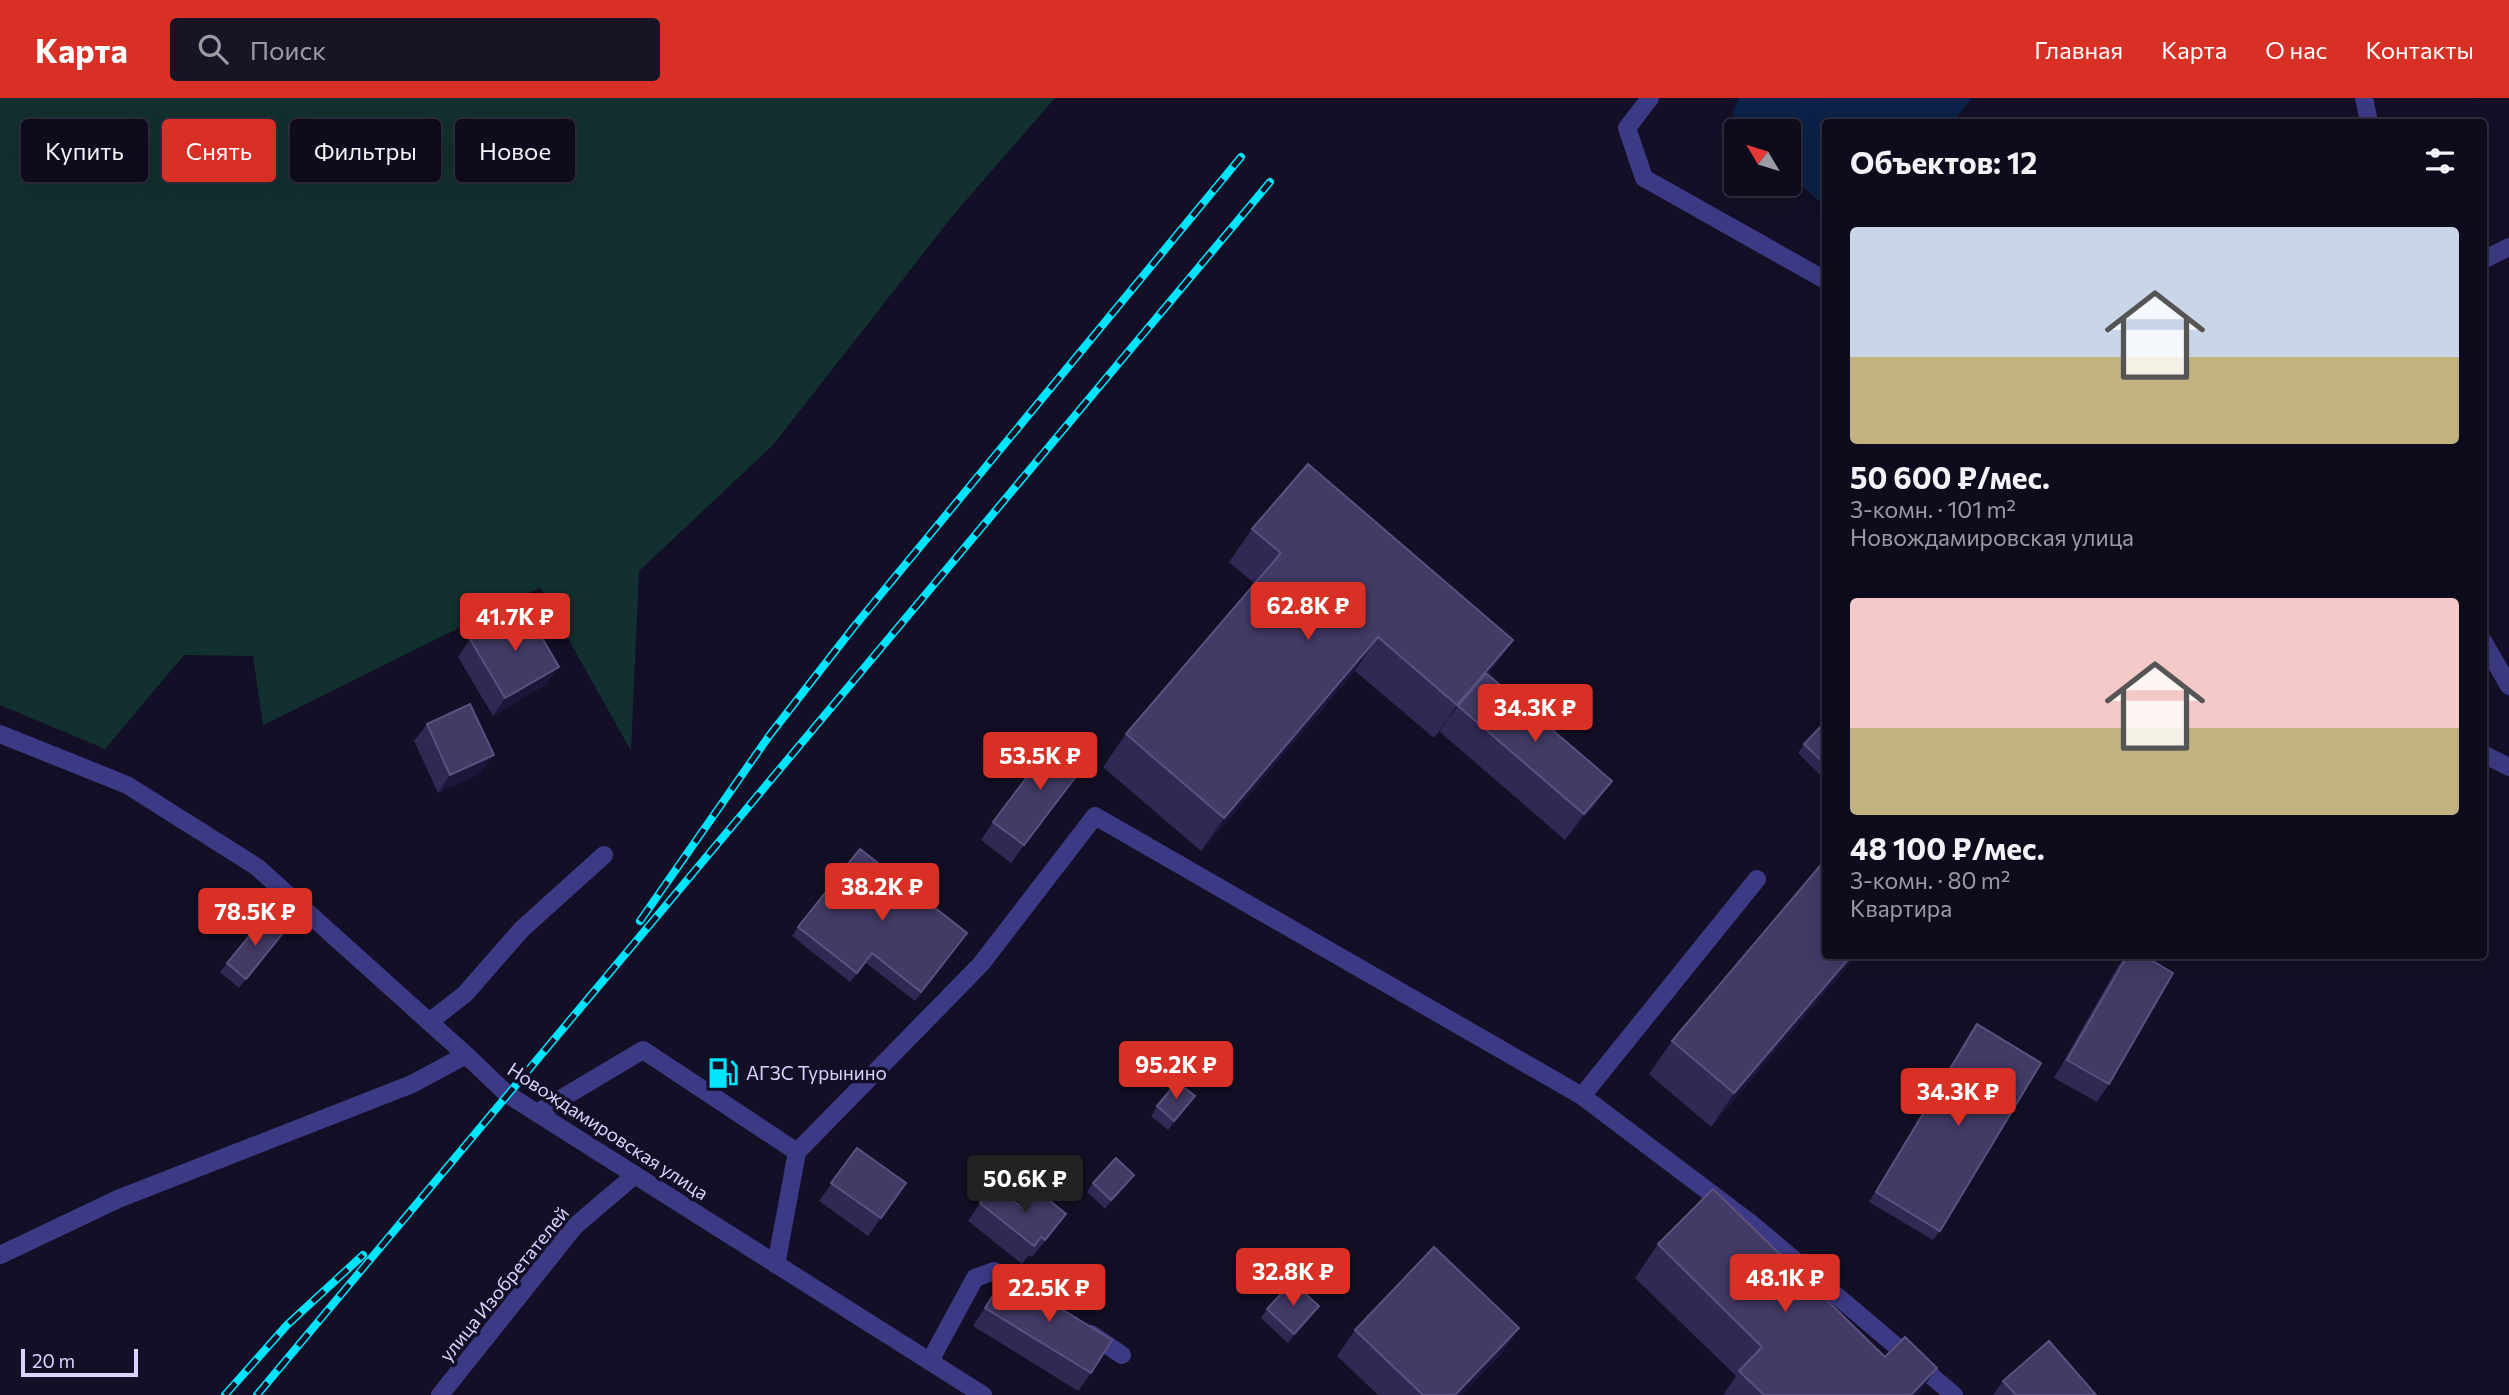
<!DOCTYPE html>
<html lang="ru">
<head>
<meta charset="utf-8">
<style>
  :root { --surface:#0e0b1c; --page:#171425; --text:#f1f3f6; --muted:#9b9ba3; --line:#2e2b3b; --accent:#d93025 }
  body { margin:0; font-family:Commissioner,sans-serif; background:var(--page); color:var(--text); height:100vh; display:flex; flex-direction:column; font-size:26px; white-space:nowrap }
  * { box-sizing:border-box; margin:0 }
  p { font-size:23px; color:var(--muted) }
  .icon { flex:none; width:38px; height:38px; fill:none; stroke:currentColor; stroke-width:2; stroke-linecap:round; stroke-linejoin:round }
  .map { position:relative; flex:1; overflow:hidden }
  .sheet { position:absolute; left:1822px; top:21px; width:665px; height:840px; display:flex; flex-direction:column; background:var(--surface); border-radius:7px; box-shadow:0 7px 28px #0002,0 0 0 2px var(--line) }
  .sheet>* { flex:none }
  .hud { position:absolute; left:21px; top:21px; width:665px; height:63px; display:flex; gap:14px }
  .needle { width:46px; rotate:308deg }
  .fabs { position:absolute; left:1724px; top:21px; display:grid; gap:14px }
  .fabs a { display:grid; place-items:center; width:77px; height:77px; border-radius:7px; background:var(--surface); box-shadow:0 7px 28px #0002,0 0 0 2px var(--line); font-size:35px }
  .scale { position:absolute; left:21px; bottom:18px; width:117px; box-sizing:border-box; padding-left:7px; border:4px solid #d9d4ff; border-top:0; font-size:19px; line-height:24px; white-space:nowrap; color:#d9d4ff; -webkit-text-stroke:5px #130f26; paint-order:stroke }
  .price { position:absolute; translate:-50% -60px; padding:0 16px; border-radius:7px; background:var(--accent); color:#fff; font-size:23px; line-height:46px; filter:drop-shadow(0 2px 4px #0008) }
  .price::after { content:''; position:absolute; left:50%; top:42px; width:21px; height:16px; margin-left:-10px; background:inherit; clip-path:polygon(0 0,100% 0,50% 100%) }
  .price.current { background:#222; color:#fff }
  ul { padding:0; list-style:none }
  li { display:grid; align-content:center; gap:14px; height:371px; padding:0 28px }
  li span { display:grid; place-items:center; height:217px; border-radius:7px; color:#555 }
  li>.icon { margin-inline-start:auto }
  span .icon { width:126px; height:126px; fill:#fffc; stroke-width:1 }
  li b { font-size:30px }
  h2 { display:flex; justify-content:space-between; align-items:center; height:84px; padding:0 28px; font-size:30px }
  .tag { padding:0 24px; border-radius:7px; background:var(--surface); box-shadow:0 7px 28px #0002,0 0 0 2px var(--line); font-size:24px; line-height:63px }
  .tag.current { background:var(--accent); color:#fff }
  header { display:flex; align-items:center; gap:42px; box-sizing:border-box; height:98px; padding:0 35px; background:var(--accent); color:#fff }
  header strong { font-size:33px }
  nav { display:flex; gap:38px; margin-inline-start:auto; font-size:24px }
  .search { width:490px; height:63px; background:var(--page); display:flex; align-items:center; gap:18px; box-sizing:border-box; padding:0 24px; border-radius:7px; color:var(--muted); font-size:26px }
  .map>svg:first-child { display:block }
  .green { fill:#12302f }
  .water { fill:#0c2248 }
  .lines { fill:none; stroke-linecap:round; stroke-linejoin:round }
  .service { stroke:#3d3a85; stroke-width:18 }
  .minor { stroke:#3d3a85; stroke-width:18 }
  .rail-casing { stroke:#00e5ff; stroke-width:8 }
  .rail { stroke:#130f26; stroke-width:5; stroke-dasharray:16; stroke-linecap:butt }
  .wall { fill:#312854 }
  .shaded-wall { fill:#1d163a }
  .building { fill:#433a66; stroke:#5a527e; stroke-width:2 }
  .labels { text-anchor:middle; stroke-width:7; stroke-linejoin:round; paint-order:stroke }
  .poi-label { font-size:19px; fill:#d9d4ff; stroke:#130f26; text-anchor:start }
  .street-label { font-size:19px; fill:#d9d4ff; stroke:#130f26 }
</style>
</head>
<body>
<header>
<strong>Карта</strong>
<div class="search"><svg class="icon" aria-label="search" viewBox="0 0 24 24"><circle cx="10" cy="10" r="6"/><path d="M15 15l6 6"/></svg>Поиск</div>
<nav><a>Главная</a><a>Карта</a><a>О нас</a><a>Контакты</a></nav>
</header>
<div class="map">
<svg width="2509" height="1297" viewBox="0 0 2509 1297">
  <rect width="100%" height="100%" fill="#130f26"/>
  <path class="green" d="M0 0H1055L954 116 773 347 639 473 631 653 540 490 263 627 253 558 184 557 105 651 0 607Z"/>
  <path class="water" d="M1739 0H1972L1952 24H1825V109L1789 75 1788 33H1744L1732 14Z"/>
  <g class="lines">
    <path class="service" d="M1650 0 1627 30 1644 80 1825 182
      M2483 162 2509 149
      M2483 656 2509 669
      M429 924 465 896 522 831 604 757
      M1582 998 1753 1127 1954 1297
      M537 1015 643 952 797 1054
      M776 1167 797 1054 981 866 1095 718 1582 998 1757 781
      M1091 1236 1122 1257
      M930 1263 975 1180 994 1173 1024 1192"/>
    <path class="minor" d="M2364 0 2369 24
      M2483 543 2509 588
      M0 636 127 687 257 769 466 957
      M0 1157 118 1101 412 986 466 957 507 996 983 1297
      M440 1297 575 1128 635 1077"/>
    <defs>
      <path id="rail" d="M640 823 769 638 853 530 1241 59
        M225 1297 287 1227 363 1157
        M257 1297 1270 84"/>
    </defs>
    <use href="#rail" class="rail-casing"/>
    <use href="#rail" class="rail"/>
  </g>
  <path class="wall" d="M1252 431 1488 577 1612 683 1593 709 1565 742 1440 634 1441 632 1434 640 1355 573 1201 753 1103 669 1126 636 1255 486 1229 464Z
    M470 541 547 586 493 618 458 559Z
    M1825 624V682L1798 655 1804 646Z
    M427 626 481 675 438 695 414 643Z
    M1086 665 1011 765 981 742 993 724Z
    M798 829 961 844 915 903 866 865 850 884 792 838Z
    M283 835 239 890 220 874 227 865Z
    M1856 858 1711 1029 1649 976 1672 943Z
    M2126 858H2144L2109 986 2097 1004 2054 980 2118 868Z
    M1977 926 1940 1133 1933 1142 1869 1104Z
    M1189 1007 1168 1032 1151 1018 1157 1008Z
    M857 1050 906 1085 868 1138 819 1103Z
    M1093 1085 1128 1086 1105 1111 1087 1094Z
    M980 1105 1024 1111 1054 1133 1032 1159 1029 1157 1022 1166 968 1123Z
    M1658 1146 1918 1297H1723L1736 1278 1635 1180Z
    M1006 1177 1091 1275 1078 1293 973 1228Z
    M1267 1211 1312 1218 1288 1245 1261 1220Z
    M1519 1230 1501 1256 1461 1297H1378L1337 1258 1355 1232Z
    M2003 1283 2096 1297H1993Z"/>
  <path class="shaded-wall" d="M1378 539 1355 573 1201 753 1224 720Z
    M1513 542 1490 575 1460 610 1458 608 1434 640 1457 607Z
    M559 569 547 586 493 618 505 600Z
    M494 657 481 675 438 695 450 677Z
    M1086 665 1073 683 1011 765 1024 747Z
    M1612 683 1593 709 1565 742 1584 716Z
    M283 835 276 845 239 890 246 881Z
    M1851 858H1856L1711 1029 1734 995Z
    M1195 998 1189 1007 1168 1032 1174 1023Z
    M1134 1077 1128 1086 1105 1111 1111 1102Z
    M1066 1116 1054 1133 1032 1159 1045 1142Z
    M1319 1208 1312 1218 1288 1245 1294 1236Z
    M1519 1230 1501 1256 1461 1297H1455Z
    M1937 1270 1918 1297H1911Z"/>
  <path class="building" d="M1308 366 1513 542 1457 607 1378 539 1224 720 1126 636 1281 455 1252 431Z
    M524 509 559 569 505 600 470 541Z
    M1486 575 1612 683 1584 716 1458 608Z
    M470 606 494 657 450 677 427 626Z
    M1825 624V666L1804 646Z
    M1055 642 1086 665 1024 747 993 724Z
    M860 751 967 835 921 894 872 855 857 875 798 829Z
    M1825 762V858H1851L1734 995 1672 943Z
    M264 820 283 835 246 881 227 865Z
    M2127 858H2144L2173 875 2109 986 2067 962Z
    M1977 926 2041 965 1940 1133 1876 1094Z
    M1177 984 1195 998 1174 1023 1157 1008Z
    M857 1050 906 1085 881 1120 831 1085Z
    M1116 1060 1134 1077 1111 1102 1093 1085Z
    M995 1088 1024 1111 1038 1093 1066 1116 1045 1142 1041 1139 1034 1148 980 1105Z
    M1713 1091 1885 1259 1905 1239 1937 1270 1911 1297H1764L1739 1273 1762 1249 1658 1146Z
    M1434 1149 1519 1230 1455 1297H1423L1355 1232Z
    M1006 1177 1112 1242 1091 1275 985 1210Z
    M1292 1184 1319 1208 1294 1236 1267 1211Z
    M2049 1243 2096 1297H2016L2003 1283Z"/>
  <defs>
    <symbol id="fuel-bare" viewBox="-9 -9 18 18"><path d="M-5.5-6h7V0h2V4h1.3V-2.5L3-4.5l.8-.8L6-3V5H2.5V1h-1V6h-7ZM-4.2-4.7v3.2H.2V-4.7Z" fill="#00e5ff" stroke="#130f26" stroke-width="2.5" paint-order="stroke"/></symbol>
  </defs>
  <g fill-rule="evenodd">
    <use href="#fuel-bare" x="701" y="953" width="44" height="44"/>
  </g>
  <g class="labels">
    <g class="poi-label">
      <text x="746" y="982">АГЗС Турынино</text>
    </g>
    <g class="street-label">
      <text transform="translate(608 1033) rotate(33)" y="7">Новождамировская улица</text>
      <text transform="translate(504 1186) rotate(-51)" y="7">улица Изобретателей</text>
    </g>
  </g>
</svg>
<div class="fabs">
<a><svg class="needle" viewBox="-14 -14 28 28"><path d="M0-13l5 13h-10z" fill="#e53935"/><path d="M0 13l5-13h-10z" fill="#9b9ba3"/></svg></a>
</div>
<div class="scale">20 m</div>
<b class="price" style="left:1308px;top:544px">62.8K ₽</b>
<b class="price" style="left:515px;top:555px">41.7K ₽</b>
<b class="price" style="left:1535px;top:646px">34.3K ₽</b>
<b class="price" style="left:1040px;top:694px">53.5K ₽</b>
<b class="price" style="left:882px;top:825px">38.2K ₽</b>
<b class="price" style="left:255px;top:850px">78.5K ₽</b>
<b class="price" style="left:1176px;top:1003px">95.2K ₽</b>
<b class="price" style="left:1958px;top:1030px">34.3K ₽</b>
<b class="price current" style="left:1025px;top:1117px">50.6K ₽</b>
<b class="price" style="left:1293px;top:1210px">32.8K ₽</b>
<b class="price" style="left:1785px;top:1216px">48.1K ₽</b>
<b class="price" style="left:1049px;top:1226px">22.5K ₽</b>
<div class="hud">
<a class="tag">Купить</a>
<a class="tag current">Снять</a>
<a class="tag">Фильтры</a>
<a class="tag">Новое</a>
</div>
<section class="sheet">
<h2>Объектов: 12<svg class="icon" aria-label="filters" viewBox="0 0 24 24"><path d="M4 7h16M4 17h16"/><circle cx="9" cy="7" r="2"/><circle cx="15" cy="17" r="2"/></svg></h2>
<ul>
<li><span style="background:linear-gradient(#c9d6e8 60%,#c2b280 0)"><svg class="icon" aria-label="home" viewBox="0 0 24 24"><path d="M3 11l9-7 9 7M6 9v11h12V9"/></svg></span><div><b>50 600 ₽/мес.</b><p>3-комн. · 101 m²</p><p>Новождамировская улица</p></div></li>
<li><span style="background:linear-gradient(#f6c9c9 60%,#c2b280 0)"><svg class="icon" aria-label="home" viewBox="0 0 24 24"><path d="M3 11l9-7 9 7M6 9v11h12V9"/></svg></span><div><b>48 100 ₽/мес.</b><p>3-комн. · 80 m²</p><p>Квартира</p></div></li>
</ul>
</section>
</div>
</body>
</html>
